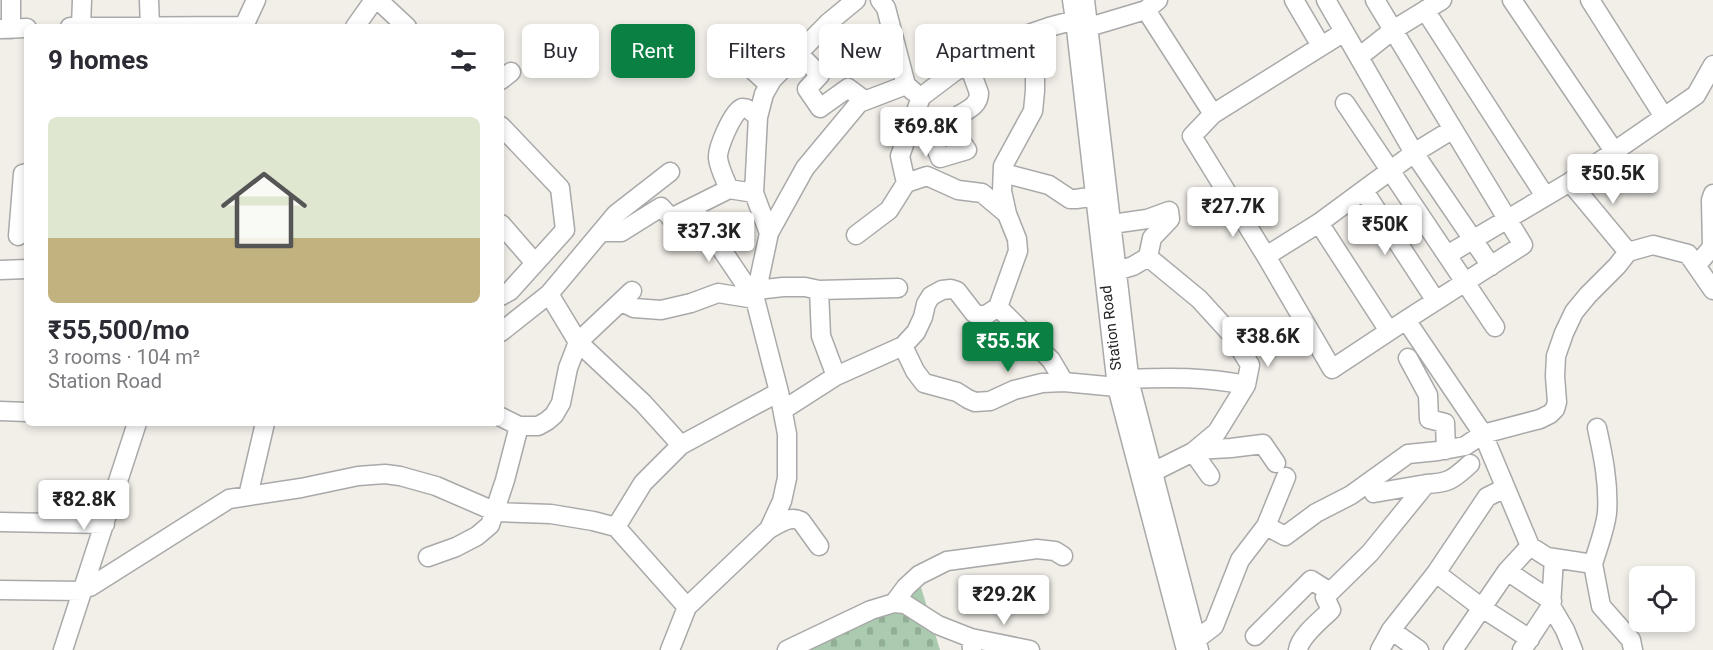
<!DOCTYPE html>
<html lang="en">
<head>
<meta charset="utf-8">
<style>
  :root { --surface:#fff; --page:#f2f2f3; --text:#2b2b33; --muted:#7c7c81; --accent:#0b8043 }
  body { margin:0; font-family:Roboto,sans-serif; background:var(--page); color:var(--text); height:100vh; display:flex; flex-direction:column; font-size:22px; white-space:nowrap }
  * { box-sizing:border-box; margin:0 }
  p { font-size:20px; color:var(--muted) }
  .icon { flex:none; width:33px; height:33px; fill:none; stroke:currentColor; stroke-width:2; stroke-linecap:round; stroke-linejoin:round }
  .map { position:relative; flex:1; overflow:hidden }
  .side { position:absolute; left:24px; top:24px; width:480px; height:402px; display:flex; flex-direction:column; background:var(--surface); border-radius:9px; box-shadow:0 3px 9px #0003 }
  .side>* { flex:none }
  .top-card { position:absolute; left:522px; top:24px; width:570px; height:54px; display:flex; gap:12px }
  .buttons { position:absolute; left:1629px; top:566px; display:grid; gap:12px }
  .buttons a { display:grid; place-items:center; width:66px; height:66px; border-radius:9px; background:var(--surface); box-shadow:0 3px 9px #0003; font-size:30px }
  .price { position:absolute; translate:-50% -51px; padding:0 14px; border-radius:6px; background:#fff; color:#222; font-size:20px; line-height:39px; filter:drop-shadow(0 2px 3px #0008) }
  .price::after { content:''; position:absolute; left:50%; top:36px; width:18px; height:14px; margin-left:-9px; background:inherit; clip-path:polygon(0 0,100% 0,50% 100%) }
  .price.active { background:var(--accent); color:#fff }
  ul { padding:0; list-style:none }
  li { display:grid; align-content:center; gap:12px; height:318px; padding:0 24px }
  li span { display:grid; place-items:center; height:186px; border-radius:9px; color:#555 }
  li>.icon { margin-inline-start:auto }
  span .icon { width:108px; height:108px; fill:#fffc; stroke-width:1 }
  li b { font-size:26px }
  h2 { display:flex; justify-content:space-between; align-items:center; height:72px; padding:0 24px; font-size:26px }
  .chip { padding:0 21px; border-radius:9px; background:var(--surface); box-shadow:0 3px 9px #0003; font-size:21px; line-height:54px }
  .chip.active { background:var(--accent); color:#fff }
  .map>svg:first-child { display:block }
  .cemetery { fill:url(#cemetery-stones) }
  .lines { fill:none; stroke-linecap:round; stroke-linejoin:round }
  .minor-casing { stroke:#a9a9a9; stroke-width:21 }
  .minor { stroke:#fff; stroke-width:18 }
  .labels { text-anchor:middle; stroke-width:4.5; stroke-linejoin:round; paint-order:stroke }
  .street-label { font-size:15px; fill:#222; stroke:#fff }
</style>
</head>
<body>
<div class="map">
<svg width="1713" height="650" viewBox="0 0 1713 650">
  <defs>
    <pattern id="cemetery-stones" width="16" height="16" patternUnits="userSpaceOnUse" patternTransform="scale(1.5)"><rect width="16" height="16" fill="#aacbaf"/><path d="M2 7V4a2 2 0 0 1 4 0v3zM10 15v-3a2 2 0 0 1 4 0v3z" fill="#92ae96"/></pattern>
  </defs>
  <rect width="100%" height="100%" fill="#f2efe9"/>
  <path class="cemetery" d="M920 584 940 650H785Z"/>
  <g class="lines">
    <defs>
      <path id="minor" d="M11 0V29
        M149 0 150 27
        M378 0 407 27
        M880 0 886 8 906 85 914 92
        M1072 0 1075 20 1117 387 1186 650
        M1085 0 1130 384 1199 650
        M1294 0 1321 46
        M1326 0 1414 153 1491 266
        M1512 0 1614 151
        M1590 0 1664 117
        M1146 10 1213 114
        M1425 10 1545 196
        M70 27 244 26 256 0
        M81 27 82 0
        M355 27 374 0
        M1089 27 1146 10 1158 0
        M0 29 27 28
        M1344 32 1213 114 1192 136 1266 256 1332 369 1406 320 1523 245 1375 0
        M731 50 769 85
        M799 54 820 75 807 89 820 108 848 88 864 100
        M1359 57 1393 30 1442 0
        M501 80 511 72
        M1345 103 1495 327
        M915 114 931 135 940 158 967 150 953 129 956 117C967 110 979 106 979 93L968 63
        M501 126 560 188 565 230 510 291 501 296
        M1003 173 1049 185 1070 199H1076L1096 196
        M1570 182 1628 252
        M906 183 900 156 921 97 954 72 999 44 1049 27 1075 20
        M729 189C725 179 719 168 718 158 717 148 733 111 742 108 748 107 754 114 758 117
        M1364 191 1436 301
        M693 207 755 299
        M1319 223 1389 331
        M501 224 535 263
        M1112 224 1147 219 1169 211 1170 219 1152 238 1148 257 1133 266 1117 271
        M601 232H621L661 207 671 218 729 189 754 193
        M769 233 754 193 758 117 764 94 772 80 828 23 856 0
        M856 235 889 210 906 183 927 176 958 190 982 193 1007 214
        M18 236 23 174 27 173
        M1447 255 1570 182 1696 95 1713 65
        M1266 256 1319 223 1414 153 1453 129
        M1148 257 1199 299 1231 334 1250 365 1246 385 1217 432 1193 452 1153 472
        M1697 265 1712 247 1711 200 1713 194
        M0 270 27 269
        M757 290 783 287H805L819 290 898 288
        M819 290 821 336 836 376
        M632 291 578 342 643 403 681 445
        M622 302 634 308 661 310 691 303 718 293 755 299
        M998 307 1051 360 1064 382
        M1406 320 1483 434 1530 546 1547 557 1593 564 1601 606 1631 640 1633 650
        M501 332 549 294 616 214 670 172
        M903 346 915 371 924 383 957 392 968 399 975 402 990 401 1014 390 1042 383 1064 382 1117 387
        M1408 358 1428 395 1429 419 1445 423 1446 450
        M1129 379C1171 377 1205 377 1246 385
        M783 410 836 376 903 346 916 332 923 317 926 304 931 296 942 290 951 289 957 291 974 313 978 315H986L998 307 1018 251 1017 239 1007 214 1002 191 1003 166 1033 111 1035 91V67L1030 34
        M0 411 27 412
        M501 417 519 426H538L547 421 554 415 561 403 568 368 578 342 549 294
        M1196 450 1231 448 1263 444 1276 463
        M1193 452 1210 476
        M1368 483 1374 493 1426 484
        M248 496 265 423
        M0 522 105 524
        M1266 526 1285 536 1316 513 1351 495 1408 454 1438 451 1465 446 1483 434 1540 419 1550 414 1555 409 1557 402 1555 376 1556 356 1564 333 1574 312 1588 295 1617 266 1628 252 1653 245 1688 254 1713 290
        M616 527 643 483 681 445 779 392
        M769 529C779 524 789 515 801 521L819 546
        M428 557 456 547 477 536 490 525 505 480 519 426
        M1554 558 1551 606 1565 630 1573 650
        M1593 564C1598 547 1605 530 1607 513 1609 484 1603 455 1597 428
        M1507 571 1552 601
        M1436 573 1482 608 1530 639
        M84 587H90L229 499 301 488 358 476 385 474 400 476 436 486 496 512 551 514 593 521 616 527 687 607
        M0 590 83 591
        M894 603 906 587 919 575 947 561 1037 549 1055 551 1063 556
        M1391 630 1419 650
        M1255 636 1311 580 1330 592
        M971 638 1030 650
        M1197 639 1214 626 1240 560 1266 526 1286 477
        M63 650 137 423
        M670 650 687 607 769 529 782 501 787 478V434L779 392 755 299 769 233 805 168 859 103 906 85
        M787 650 871 610 894 603 905 604 938 625 971 638 972 650
        M1298 650C1300 636 1321 620 1331 610L1325 597 1370 553 1426 484C1450 483 1453 479 1470 464
        M1380 650 1391 630 1436 573 1487 497 1505 488
        M1453 650 1507 571 1530 546
        M1522 650 1551 606"/>
    </defs>
    <use href="#minor" class="minor-casing"/>
    <use href="#minor" class="minor"/>
  </g>
  <g class="labels">
    <g class="street-label">
      <text transform="translate(1111 328) rotate(-97)" y="5">Station Road</text>
    </g>
  </g>
</svg>
<div class="buttons">
<a><svg class="icon" aria-label="locate" viewBox="0 0 24 24"><circle cx="12" cy="12" r="6"/><path d="M12 2v4M12 18v4M2 12h4M18 12h4"/></svg></a>
</div>
<b class="price" style="left:926px;top:158px">₹69.8K</b>
<b class="price" style="left:1613px;top:205px">₹50.5K</b>
<b class="price" style="left:1233px;top:238px">₹27.7K</b>
<b class="price" style="left:1385px;top:256px">₹50K</b>
<b class="price" style="left:709px;top:263px">₹37.3K</b>
<b class="price" style="left:1268px;top:368px">₹38.6K</b>
<b class="price active" style="left:1008px;top:373px">₹55.5K</b>
<b class="price" style="left:84px;top:531px">₹82.8K</b>
<b class="price" style="left:1004px;top:626px">₹29.2K</b>
<div class="top-card">
<a class="chip">Buy</a>
<a class="chip active">Rent</a>
<a class="chip">Filters</a>
<a class="chip">New</a>
<a class="chip">Apartment</a>
</div>
<section class="side">
<h2>9 homes<svg class="icon" aria-label="filters" viewBox="0 0 24 24"><path d="M4 7h16M4 17h16"/><circle cx="9" cy="7" r="2"/><circle cx="15" cy="17" r="2"/></svg></h2>
<ul>
<li><span style="background:linear-gradient(#dfe7d0 65%,#c2b280 0)"><svg class="icon" aria-label="home" viewBox="0 0 24 24"><path d="M3 11l9-7 9 7M6 9v11h12V9"/></svg></span><div><b>₹55,500/mo</b><p>3 rooms · 104 m²</p><p>Station Road</p></div></li>
</ul>
</section>
</div>
</body>
</html>
